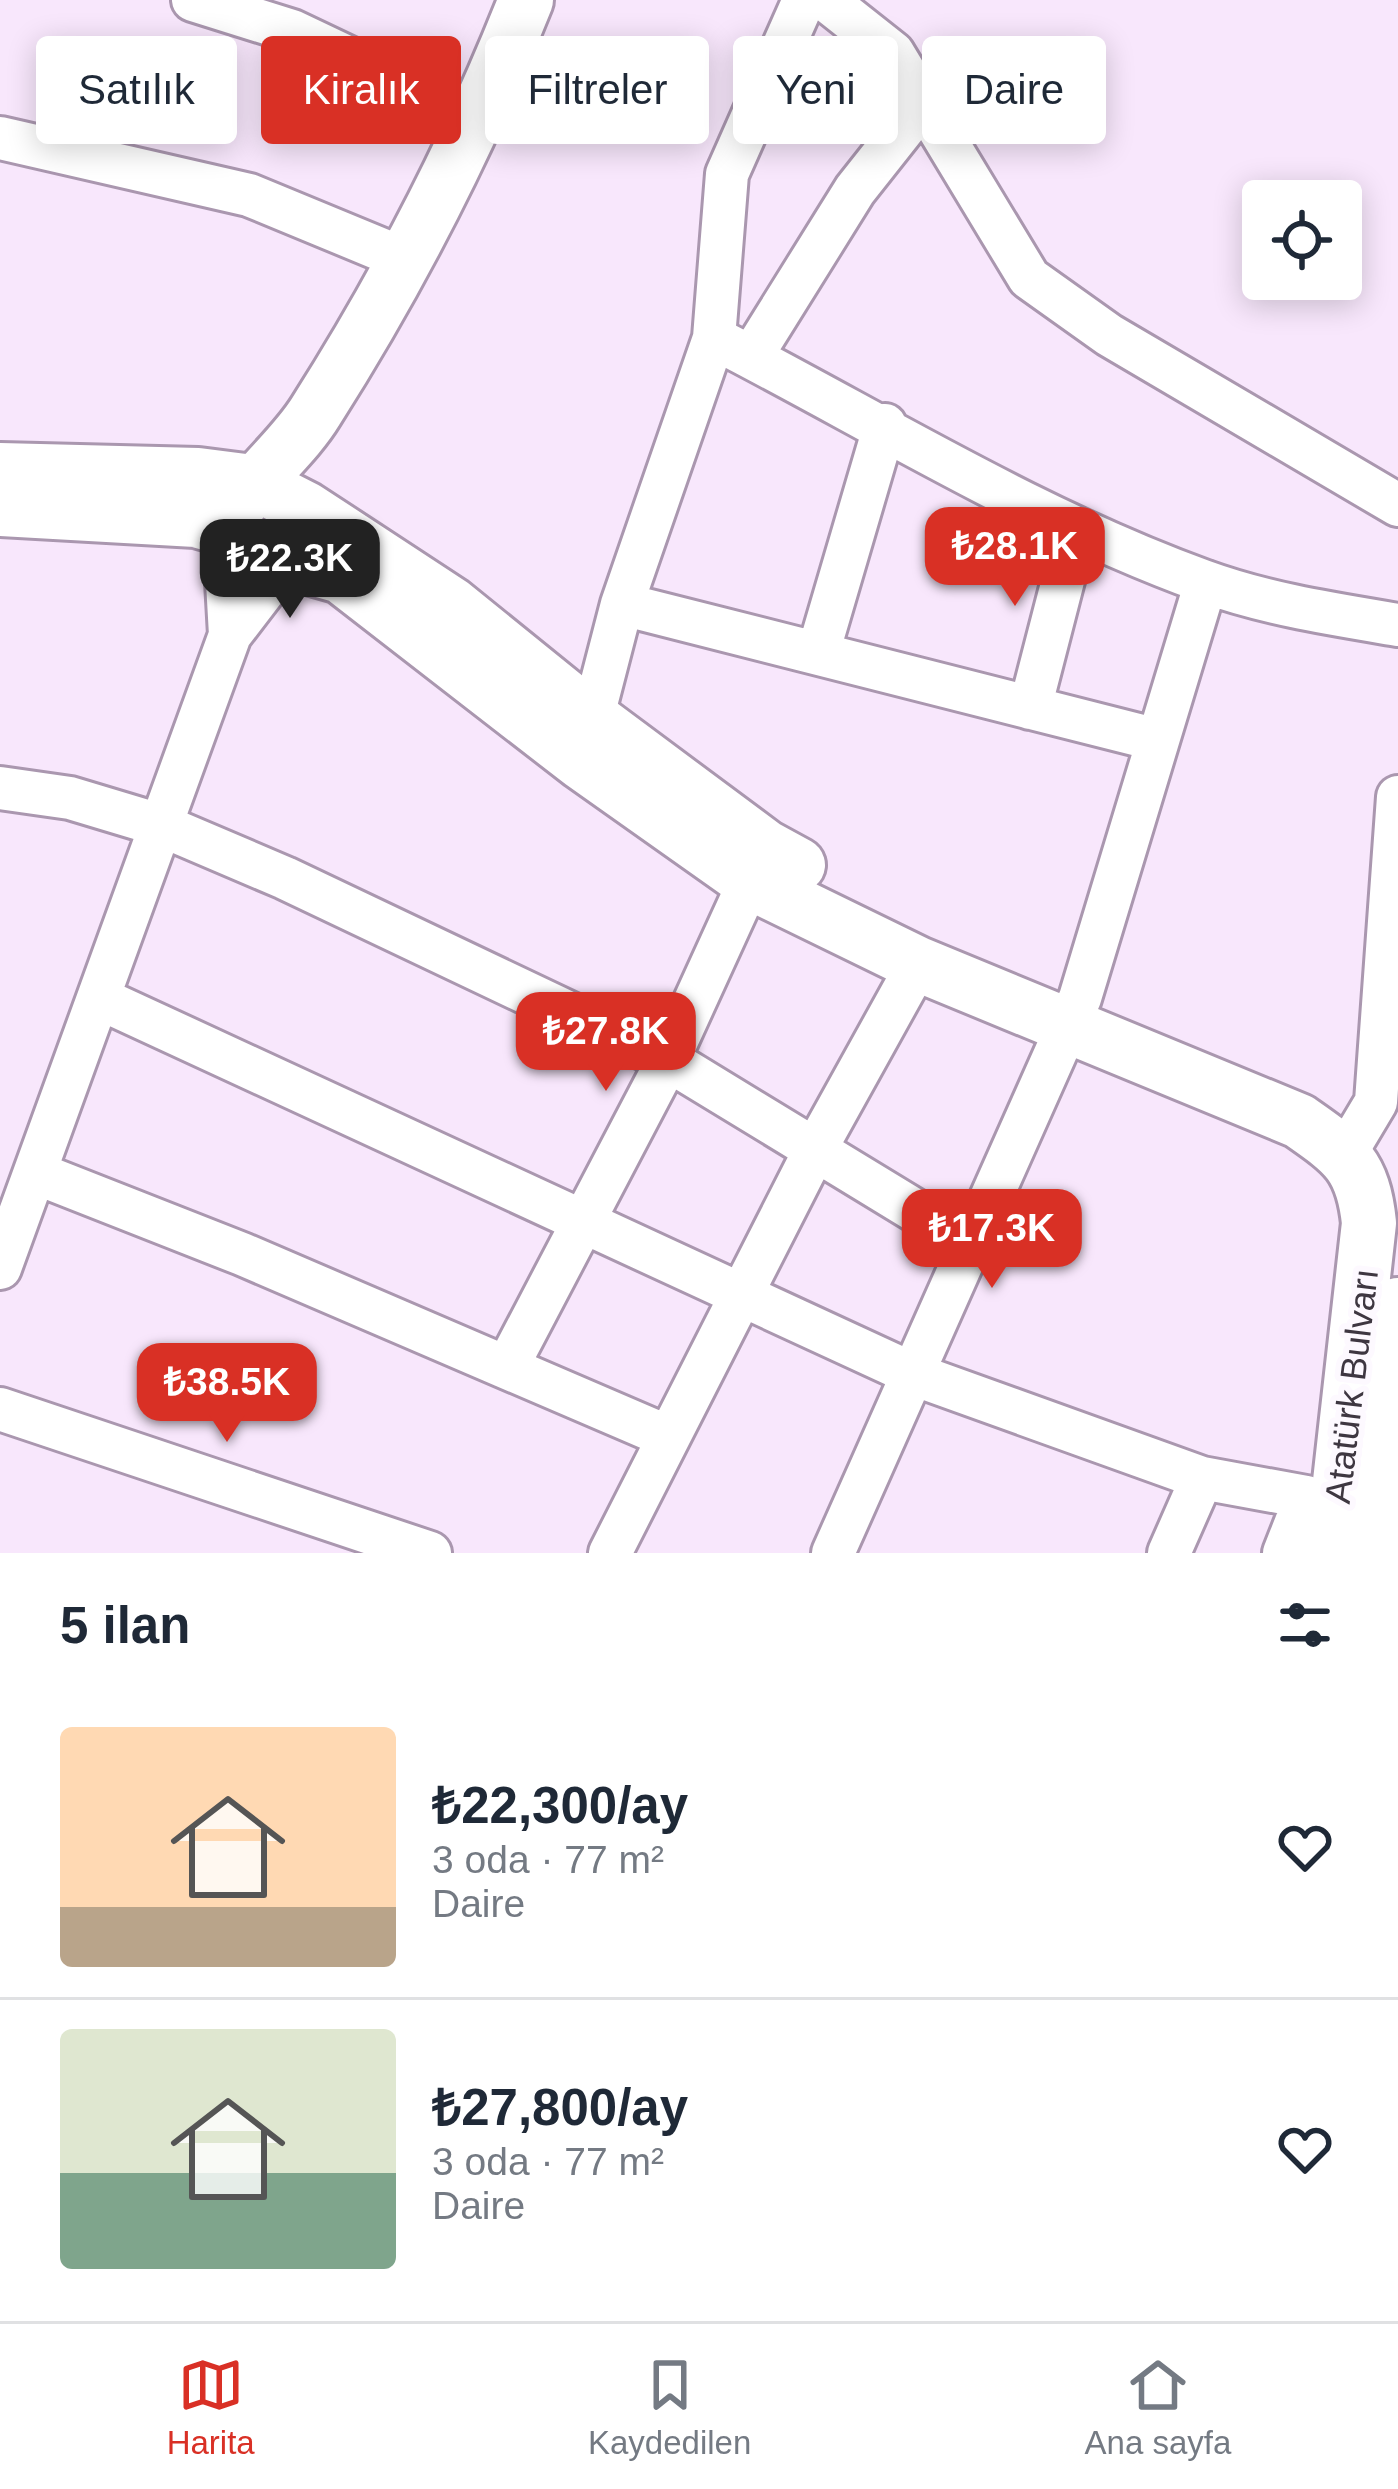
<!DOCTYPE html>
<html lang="tr">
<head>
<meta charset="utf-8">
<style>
  :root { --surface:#fff; --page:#f2f2f3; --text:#1f2937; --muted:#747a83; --line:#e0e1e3; --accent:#d93025 }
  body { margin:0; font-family:Arial,sans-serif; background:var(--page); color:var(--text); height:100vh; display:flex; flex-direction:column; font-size:45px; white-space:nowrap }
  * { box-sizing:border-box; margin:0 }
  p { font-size:39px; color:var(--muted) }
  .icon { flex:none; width:66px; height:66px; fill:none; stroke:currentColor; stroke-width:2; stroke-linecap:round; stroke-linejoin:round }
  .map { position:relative; height:1553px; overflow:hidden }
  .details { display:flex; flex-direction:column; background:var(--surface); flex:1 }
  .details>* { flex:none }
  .hud { position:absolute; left:36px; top:36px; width:1326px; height:108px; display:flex; gap:24px }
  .tools { position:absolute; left:1242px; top:180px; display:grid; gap:24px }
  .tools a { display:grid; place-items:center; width:120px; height:120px; border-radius:12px; background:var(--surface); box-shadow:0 6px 30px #0003; font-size:60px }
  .price { position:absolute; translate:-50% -102px; padding:0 27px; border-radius:24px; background:var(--accent); color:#fff; font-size:39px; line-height:78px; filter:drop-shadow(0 3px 6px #0008) }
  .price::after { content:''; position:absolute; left:50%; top:72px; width:36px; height:27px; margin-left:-18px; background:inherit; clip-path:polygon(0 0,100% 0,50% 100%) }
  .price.selected { background:#222; color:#fff }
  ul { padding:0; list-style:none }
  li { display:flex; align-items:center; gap:36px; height:300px; padding:0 60px }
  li+li { border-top:3px solid var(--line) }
  li span { display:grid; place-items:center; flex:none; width:336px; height:240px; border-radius:12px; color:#555 }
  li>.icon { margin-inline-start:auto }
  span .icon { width:144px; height:144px; fill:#fffc; stroke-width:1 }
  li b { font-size:51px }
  h2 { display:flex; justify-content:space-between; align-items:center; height:144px; padding:0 60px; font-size:51px }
  .tag { padding:0 42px; border-radius:12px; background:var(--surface); box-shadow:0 6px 30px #0003; font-size:42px; line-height:108px }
  .tag.selected { background:var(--accent); color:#fff }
  .dock { display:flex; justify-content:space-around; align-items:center; height:168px; border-top:3px solid var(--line); background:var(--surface); font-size:33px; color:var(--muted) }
  .dock a { display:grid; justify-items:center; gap:6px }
  .dock .selected { color:var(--accent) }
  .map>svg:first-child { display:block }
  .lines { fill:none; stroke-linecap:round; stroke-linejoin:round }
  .minor-casing { stroke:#aa97af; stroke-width:48 }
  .major-casing { stroke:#aa97af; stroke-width:60 }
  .minor { stroke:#fff; stroke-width:42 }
  .major { stroke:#fff; stroke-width:54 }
  .labels { text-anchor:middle; stroke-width:12; stroke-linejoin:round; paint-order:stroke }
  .street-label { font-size:36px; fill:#3e3741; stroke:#fdf9ff }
</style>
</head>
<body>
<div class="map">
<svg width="1398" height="1553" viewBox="0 0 1398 1553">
  <rect width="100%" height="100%" fill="#f8e7fc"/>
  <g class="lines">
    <defs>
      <path id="minor" d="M193 0 292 31 475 118
        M826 0 893 53 1029 278 1109 335 1398 505
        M0 138 249 195 404 259
        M714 338C875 421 1032 519 1203 581 1266 604 1332 614 1398 625
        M751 357 855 190 923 104
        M224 528 230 635
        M622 604 1154 739
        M818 653 885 425
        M1030 708 1076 530
        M586 743 622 604 714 338 727 174 804 0
        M0 788 70 798 163 826 285 878 668 1060 970 1244
        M101 999 913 1374 1202 1478 1169 1553
        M1345 1154 1376 1102 1398 797
        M36 1173 242 1254 666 1436
        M0 1268 230 635 289 558
        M507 1367 668 1060 762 854
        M0 1409 430 1553
        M1202 1478 1306 1497 1336 1513
        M610 1553 816 1148 918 964
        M833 1553 1080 998 1206 582
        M1284 1553 1306 1497"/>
      <path id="major" d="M0 470 198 475 253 482 306 509 451 604 593 719 765 847 798 865
        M0 509 196 520 224 528 255 552 341 576 581 762 752 883 918 964 1299 1121C1345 1153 1363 1165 1369 1223L1332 1553
        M235 511C258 474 294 447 316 411 398 282 470 142 526 0
        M1376 1553 1398 1305"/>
    </defs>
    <use href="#minor" class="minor-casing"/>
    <use href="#major" class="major-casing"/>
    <use href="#minor" class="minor"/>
    <use href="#major" class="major"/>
  </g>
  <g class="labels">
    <g class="street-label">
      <text transform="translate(1351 1386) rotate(-83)" y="13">Atatürk Bulvarı</text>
    </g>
  </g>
</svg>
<div class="tools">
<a><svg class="icon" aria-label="locate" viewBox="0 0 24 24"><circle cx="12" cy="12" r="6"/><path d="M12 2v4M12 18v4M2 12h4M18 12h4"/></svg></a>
</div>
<b class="price" style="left:1015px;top:609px">₺28.1K</b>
<b class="price selected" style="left:290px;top:621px">₺22.3K</b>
<b class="price" style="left:606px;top:1094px">₺27.8K</b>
<b class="price" style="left:992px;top:1291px">₺17.3K</b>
<b class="price" style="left:227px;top:1445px">₺38.5K</b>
<div class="hud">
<a class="tag">Satılık</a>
<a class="tag selected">Kiralık</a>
<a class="tag">Filtreler</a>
<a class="tag">Yeni</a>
<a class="tag">Daire</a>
</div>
</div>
<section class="details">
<h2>5 ilan<svg class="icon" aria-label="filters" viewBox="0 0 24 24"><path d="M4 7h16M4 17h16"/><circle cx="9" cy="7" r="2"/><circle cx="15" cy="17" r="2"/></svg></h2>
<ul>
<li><span style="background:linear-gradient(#ffd9b3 75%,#b9a48a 0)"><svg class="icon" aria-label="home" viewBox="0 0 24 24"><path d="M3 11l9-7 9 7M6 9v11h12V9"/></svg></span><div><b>₺22,300/ay</b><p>3 oda · 77 m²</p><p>Daire</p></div><svg class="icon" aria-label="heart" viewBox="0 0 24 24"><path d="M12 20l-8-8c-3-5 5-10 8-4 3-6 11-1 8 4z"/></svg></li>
<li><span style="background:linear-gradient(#dfe7d0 60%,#7fa58c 0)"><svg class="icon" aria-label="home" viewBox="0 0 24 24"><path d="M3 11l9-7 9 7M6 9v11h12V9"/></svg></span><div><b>₺27,800/ay</b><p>3 oda · 77 m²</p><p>Daire</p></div><svg class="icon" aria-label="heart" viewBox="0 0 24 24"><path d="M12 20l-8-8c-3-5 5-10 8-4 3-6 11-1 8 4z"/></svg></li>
</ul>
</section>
<nav class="dock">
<a class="selected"><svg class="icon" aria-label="map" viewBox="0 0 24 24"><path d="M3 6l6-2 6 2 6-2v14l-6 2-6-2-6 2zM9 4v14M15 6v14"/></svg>Harita</a>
<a><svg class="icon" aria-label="saved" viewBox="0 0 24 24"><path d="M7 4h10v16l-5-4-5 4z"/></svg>Kaydedilen</a>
<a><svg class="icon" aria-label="home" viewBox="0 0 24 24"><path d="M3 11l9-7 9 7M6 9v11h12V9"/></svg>Ana sayfa</a>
</nav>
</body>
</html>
